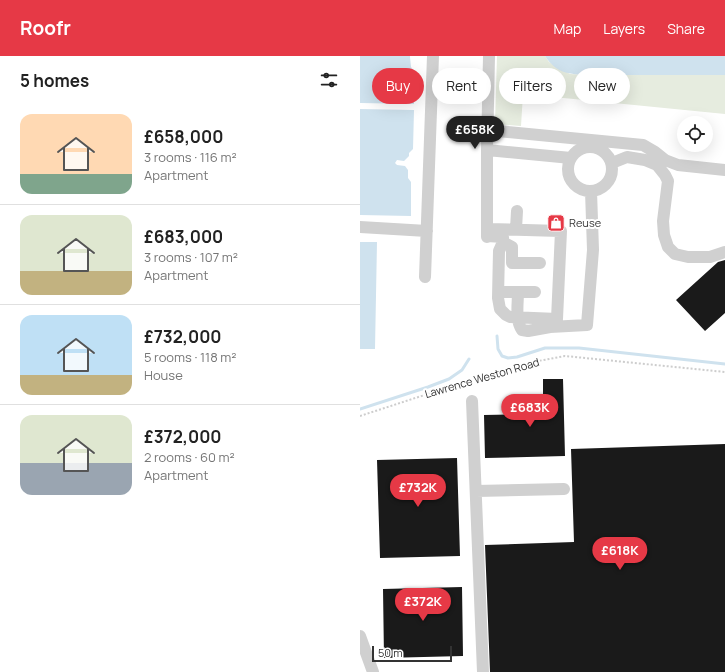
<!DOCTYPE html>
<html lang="en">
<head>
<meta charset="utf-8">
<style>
  :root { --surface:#fff; --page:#f2f2f2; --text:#222; --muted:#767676; --line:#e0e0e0; --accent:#e63946 }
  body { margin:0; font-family:Manrope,sans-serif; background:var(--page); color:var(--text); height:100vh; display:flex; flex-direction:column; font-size:15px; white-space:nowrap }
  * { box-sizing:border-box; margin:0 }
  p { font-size:13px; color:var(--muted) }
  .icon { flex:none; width:22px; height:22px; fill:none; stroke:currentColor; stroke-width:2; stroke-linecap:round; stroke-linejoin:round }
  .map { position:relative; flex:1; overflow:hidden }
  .sheet { display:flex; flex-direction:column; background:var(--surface); width:360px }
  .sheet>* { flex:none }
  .guide { position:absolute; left:12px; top:12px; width:293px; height:36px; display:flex; gap:8px }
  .tools { position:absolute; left:317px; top:60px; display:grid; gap:8px }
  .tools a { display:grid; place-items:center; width:36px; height:36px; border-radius:50%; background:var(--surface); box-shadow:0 4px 16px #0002; font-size:20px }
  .scale { position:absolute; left:12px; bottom:10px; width:80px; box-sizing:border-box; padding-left:4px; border:2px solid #333; border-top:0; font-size:11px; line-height:14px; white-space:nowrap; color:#333; -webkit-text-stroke:3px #fff; paint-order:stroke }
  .price { position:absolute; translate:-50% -34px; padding:0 9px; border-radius:14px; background:var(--accent); color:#fff; font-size:13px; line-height:26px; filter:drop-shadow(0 1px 2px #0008) }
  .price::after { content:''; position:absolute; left:50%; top:24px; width:12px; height:9px; margin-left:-6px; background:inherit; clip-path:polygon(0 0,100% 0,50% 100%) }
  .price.on { background:#222; color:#fff }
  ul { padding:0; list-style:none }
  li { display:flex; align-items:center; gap:12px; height:100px; padding:0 20px }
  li+li { border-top:1px solid var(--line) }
  li span { display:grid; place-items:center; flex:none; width:112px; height:80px; border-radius:12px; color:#555 }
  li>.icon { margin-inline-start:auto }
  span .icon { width:48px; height:48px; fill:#fffc; stroke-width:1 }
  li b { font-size:17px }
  h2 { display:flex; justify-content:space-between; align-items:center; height:48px; padding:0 20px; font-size:17px }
  .chip { padding:0 14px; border-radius:18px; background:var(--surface); box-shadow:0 4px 16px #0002; font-size:14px; line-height:36px }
  .chip.on { background:var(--accent); color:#fff }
  header { display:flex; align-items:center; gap:24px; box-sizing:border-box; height:56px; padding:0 20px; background:var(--accent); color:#fff }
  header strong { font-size:19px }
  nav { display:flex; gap:22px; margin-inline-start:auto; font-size:14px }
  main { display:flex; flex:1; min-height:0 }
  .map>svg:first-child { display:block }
  .green { fill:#e6ecdf }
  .water { fill:#cfe2ee }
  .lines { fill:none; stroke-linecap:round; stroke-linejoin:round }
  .stream { stroke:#cfe2ee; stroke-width:3 }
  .building { fill:#1a1a1a }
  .path { stroke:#cdcdcd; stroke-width:2; stroke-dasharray:2 2; stroke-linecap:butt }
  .minor { stroke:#d0d0d0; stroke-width:12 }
  .labels { text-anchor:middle; stroke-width:4; stroke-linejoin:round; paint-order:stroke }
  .poi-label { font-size:11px; fill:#333; stroke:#fff; text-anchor:start }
  .street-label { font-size:11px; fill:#333; stroke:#fff }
</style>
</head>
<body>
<header>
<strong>Roofr</strong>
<nav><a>Map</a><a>Layers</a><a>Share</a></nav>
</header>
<main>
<section class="sheet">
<h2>5 homes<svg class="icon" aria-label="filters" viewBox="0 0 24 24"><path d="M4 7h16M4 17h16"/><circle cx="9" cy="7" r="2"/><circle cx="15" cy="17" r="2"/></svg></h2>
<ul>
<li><span style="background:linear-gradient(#ffd9b3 75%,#7fa58c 0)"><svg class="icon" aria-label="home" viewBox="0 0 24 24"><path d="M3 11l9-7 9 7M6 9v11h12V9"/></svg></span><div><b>£658,000</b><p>3 rooms · 116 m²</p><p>Apartment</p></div></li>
<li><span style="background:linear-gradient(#dfe7d0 70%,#c2b280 0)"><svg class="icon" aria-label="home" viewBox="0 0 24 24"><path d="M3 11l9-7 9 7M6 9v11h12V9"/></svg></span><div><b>£683,000</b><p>3 rooms · 107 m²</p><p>Apartment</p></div></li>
<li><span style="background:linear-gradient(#bfe0f5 75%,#c2b280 0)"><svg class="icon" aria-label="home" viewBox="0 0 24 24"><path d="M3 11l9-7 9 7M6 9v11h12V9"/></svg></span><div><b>£732,000</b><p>5 rooms · 118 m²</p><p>House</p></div></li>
<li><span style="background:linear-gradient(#dfe7d0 60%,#9aa5b1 0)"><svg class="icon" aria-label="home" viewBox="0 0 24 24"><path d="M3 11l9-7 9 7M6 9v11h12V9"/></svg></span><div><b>£372,000</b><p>2 rooms · 60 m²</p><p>Apartment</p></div></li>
</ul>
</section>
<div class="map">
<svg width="365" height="616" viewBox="0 0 365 616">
  <rect width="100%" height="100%" fill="#fff"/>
  <path class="green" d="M137 0H185L189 6 210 18 229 19H365V58L163 38 161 70 135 68Z"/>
  <path class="water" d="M0 0H50V1L51 11 54 15V48L0 47Z
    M185 0H365V19H229C209 18 197 18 185 0Z
    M0 53 54 54 53 93 49 97V100L44 105 37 104 35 107 37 109 45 110 48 114V122L51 126V160L0 159Z
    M0 186H17L15 293H0Z"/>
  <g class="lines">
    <path class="stream" d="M137 280 138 293 142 300 148 302 157 301 185 292H219L365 308
      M0 353 68 331 89 323 102 314 109 303"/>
  </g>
  <path class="building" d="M365 204V257L345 275 316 244 358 206Z
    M183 323H203L205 400 125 402 124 359 174 358 173 339H183Z
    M365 388V616H130L125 489 214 486 211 393Z
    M97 402 100 500 20 502 17 404Z
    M102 531 103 600 24 602 23 533Z"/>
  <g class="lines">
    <path class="path" d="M0 360 126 319 173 306 205 300 365 316"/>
    <path class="minor" d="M128 74 283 89 295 96 305 104 318 109 365 114
      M208 113a22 22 0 1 1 44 0a22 22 0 1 1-44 0Z
      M127 94 211 102
      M252 107 267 101 285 104 297 109 305 119 308 125 303 165 304 179 308 191 315 198 328 201H350L365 196
      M0 171 67 175
      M156 173 157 155
      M127 180 143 181V186L139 195 138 242 140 253 146 259 150 261 197 263 201 175 127 173
      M127 181V94L129 0
      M143 186 152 191V207H180
      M65 221 73 0
      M145 236H175
      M158 236C158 248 155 264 162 274L168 275 190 271 227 269 233 194 231 135
      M112 345 123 616
      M116 435 204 433
      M0 580 13 616"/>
  </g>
  <defs>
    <symbol id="shop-square" viewBox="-11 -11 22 22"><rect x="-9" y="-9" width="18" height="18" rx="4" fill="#e63946" stroke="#fff"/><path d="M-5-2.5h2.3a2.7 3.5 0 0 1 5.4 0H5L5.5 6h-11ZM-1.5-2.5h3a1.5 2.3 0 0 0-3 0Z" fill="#fff"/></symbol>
  </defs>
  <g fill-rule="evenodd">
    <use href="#shop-square" x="186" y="157" width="20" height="20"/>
  </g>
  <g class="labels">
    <g class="poi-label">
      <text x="209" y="171">Reuse</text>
    </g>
    <g class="street-label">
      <text transform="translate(122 322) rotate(-16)" y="4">Lawrence Weston Road</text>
    </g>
  </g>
</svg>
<div class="tools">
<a><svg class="icon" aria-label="locate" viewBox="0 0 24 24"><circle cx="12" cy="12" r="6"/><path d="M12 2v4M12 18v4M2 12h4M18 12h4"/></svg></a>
</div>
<div class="scale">50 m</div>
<b class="price on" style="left:115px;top:94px">£658K</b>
<b class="price" style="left:170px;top:372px">£683K</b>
<b class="price" style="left:58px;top:452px">£732K</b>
<b class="price" style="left:260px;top:515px">£618K</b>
<b class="price" style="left:63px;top:566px">£372K</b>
<div class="guide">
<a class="chip on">Buy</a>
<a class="chip">Rent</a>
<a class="chip">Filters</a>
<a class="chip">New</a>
</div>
</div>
</main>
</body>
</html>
